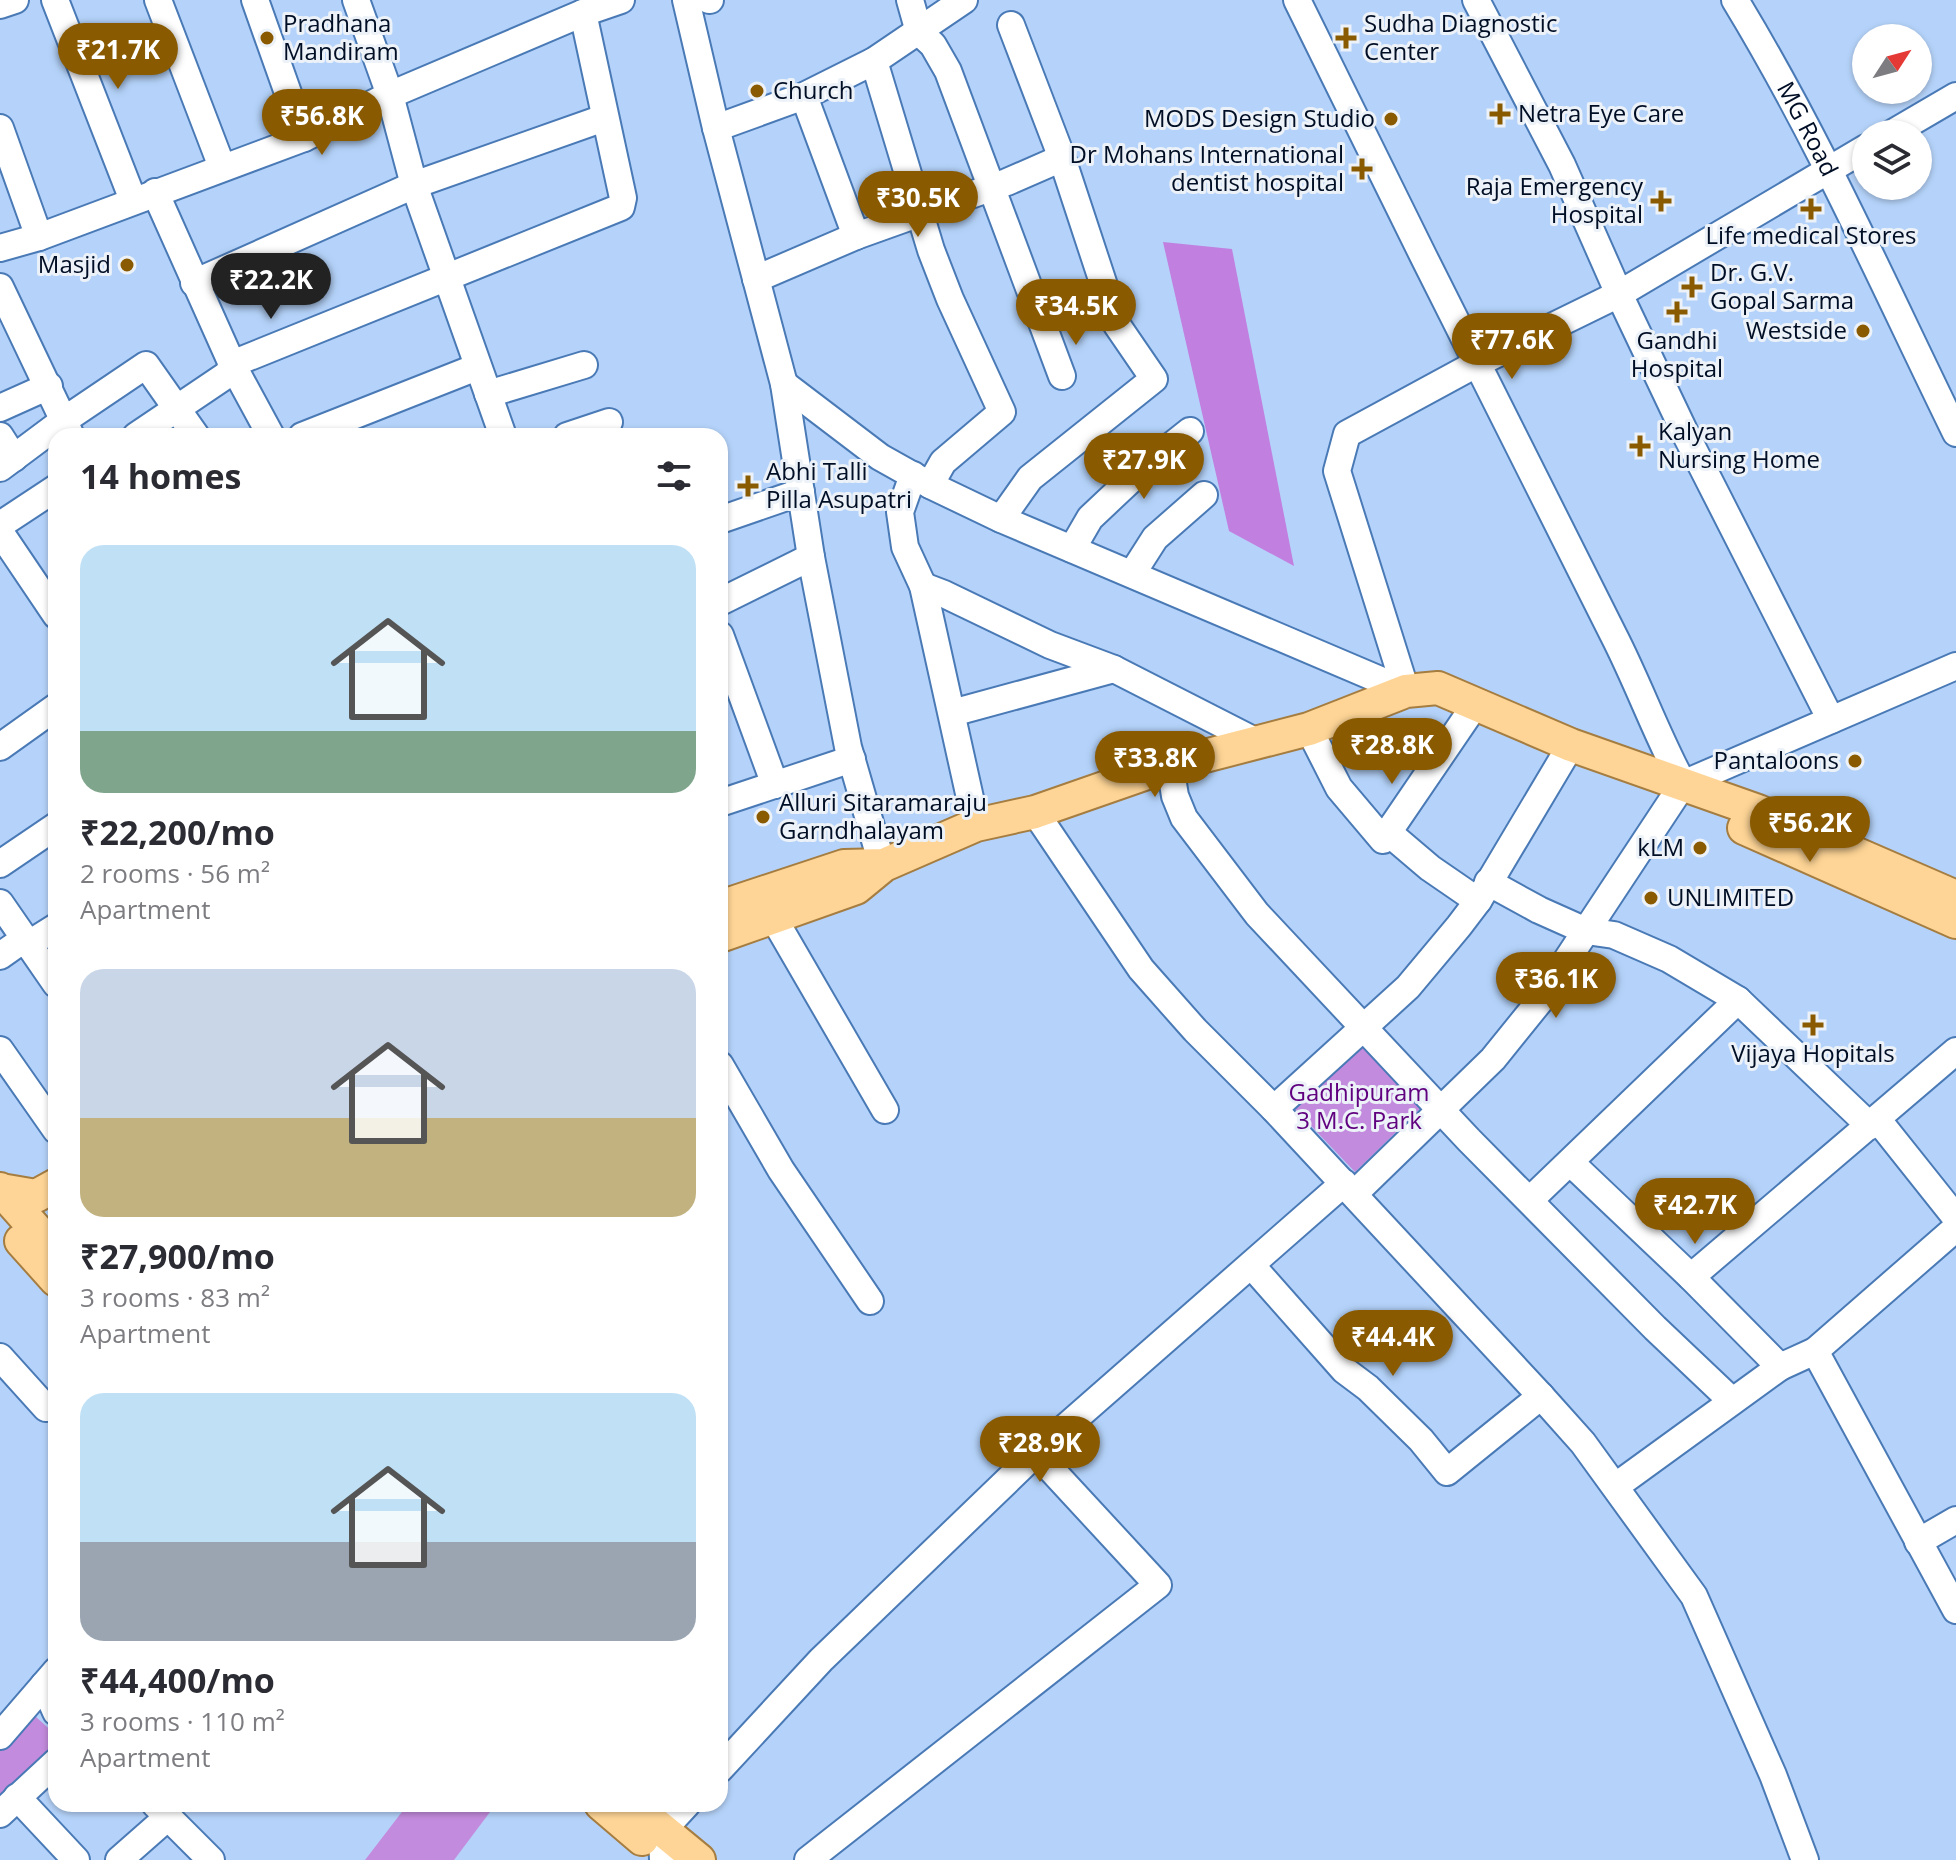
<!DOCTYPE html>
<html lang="en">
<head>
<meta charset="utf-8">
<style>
  :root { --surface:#fff; --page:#f2f2f3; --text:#2b2b33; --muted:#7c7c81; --accent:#895a00 }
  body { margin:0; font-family:"Open Sans",sans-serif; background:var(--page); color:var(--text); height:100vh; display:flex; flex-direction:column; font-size:30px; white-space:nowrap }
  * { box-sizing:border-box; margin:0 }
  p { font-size:26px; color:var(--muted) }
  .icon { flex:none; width:44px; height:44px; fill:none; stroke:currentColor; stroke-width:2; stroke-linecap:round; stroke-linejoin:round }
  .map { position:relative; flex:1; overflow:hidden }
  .drawer { position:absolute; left:48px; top:428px; width:680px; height:1384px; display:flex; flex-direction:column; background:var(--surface); border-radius:24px; box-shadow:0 2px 6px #0004 }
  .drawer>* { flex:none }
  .needle { width:52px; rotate:54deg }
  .tools { position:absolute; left:1852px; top:24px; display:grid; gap:16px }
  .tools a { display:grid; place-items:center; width:80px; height:80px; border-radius:50%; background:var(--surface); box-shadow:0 2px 6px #0004; font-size:40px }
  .price { position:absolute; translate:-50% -68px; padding:0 18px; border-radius:28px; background:var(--accent); color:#fff; font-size:26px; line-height:52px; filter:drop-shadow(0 2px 4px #0008) }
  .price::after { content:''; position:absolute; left:50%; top:48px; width:24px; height:18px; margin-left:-12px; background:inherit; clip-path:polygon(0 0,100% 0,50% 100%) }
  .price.current { background:#222; color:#fff }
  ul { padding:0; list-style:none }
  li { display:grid; align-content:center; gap:16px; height:424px; padding:0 32px }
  li span { display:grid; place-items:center; height:248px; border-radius:24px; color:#555 }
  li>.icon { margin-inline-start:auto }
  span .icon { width:144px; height:144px; fill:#fffc; stroke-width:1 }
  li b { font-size:34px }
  h2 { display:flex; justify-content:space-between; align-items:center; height:96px; padding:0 32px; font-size:34px }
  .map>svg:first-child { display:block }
  .green { fill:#c38bdd }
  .forest { fill:#c17fdf }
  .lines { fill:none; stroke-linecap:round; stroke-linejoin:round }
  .minor-casing { stroke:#4a7ab6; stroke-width:30 }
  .major-casing { stroke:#a57d41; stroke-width:36 }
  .minor { stroke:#fff; stroke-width:26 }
  .major { stroke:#fed596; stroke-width:32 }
  .poi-dot { fill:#895a00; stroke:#ecf2f8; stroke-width:3 }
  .labels { text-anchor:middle; stroke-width:6; stroke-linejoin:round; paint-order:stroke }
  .poi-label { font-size:24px; fill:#000e25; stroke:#ecf2f8; text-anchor:start }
  .street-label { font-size:24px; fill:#000e25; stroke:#ecf2f8 }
  .park-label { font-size:24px; fill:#60007f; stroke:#ecf2f8 }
</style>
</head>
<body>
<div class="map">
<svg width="1956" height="1860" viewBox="0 0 1956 1860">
  <rect width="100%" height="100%" fill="#b5d3fa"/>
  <path class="green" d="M1364 1042 1424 1105 1355 1172 1295 1109Z
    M25 1707 56 1735V1757L0 1813V1729Z
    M408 1804H496L454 1860H365Z"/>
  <path class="forest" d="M1163 242 1232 249 1294 566 1229 531Z"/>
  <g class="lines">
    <defs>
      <g id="minor">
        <path d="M55 0 133 200"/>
        <path d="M158 0 222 167"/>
        <path d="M255 0 304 138"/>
        <path d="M356 0 390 95 414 185 503 436"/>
        <path d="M686 0 716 128 784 384 811 557 848 747 879 854 884 865"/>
        <path d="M709 0H710"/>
        <path d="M910 0 919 32 933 45 948 71 1062 376"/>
        <path d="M1297 0C1401 213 1507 424 1614 636 1639 685 1657 736 1683 784"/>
        <path d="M1476 0 1562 165 1619 294 1687 437 1831 720"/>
        <path id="s1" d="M1735 0C1819 138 1885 288 1956 433"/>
        <path d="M0 5 15 0"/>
        <path d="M874 61 931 250 950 299 1002 412 943 462 930 485"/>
        <path d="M804 96 856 236"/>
        <path d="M0 128 39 237"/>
        <path d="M716 128 804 96 874 61 964 0"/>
        <path d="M1891 134 1956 96"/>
        <path d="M155 192 232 364 271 436"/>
        <path d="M0 248 39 237 304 138 390 95 583 13 621 0"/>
        <path d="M756 279 856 236 1007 182 1062 158"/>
        <path d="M194 283 414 185 604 118"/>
        <path d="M0 287 71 436"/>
        <path d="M784 384 880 457 930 485 1001 519 1406 691"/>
        <path d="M488 394 584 365"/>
        <path d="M0 408 49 386"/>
        <path d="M0 436 14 458"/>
        <path d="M136 436 228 374 232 364 621 207 623 198 583 13"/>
        <path d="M302 436 477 367"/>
        <path d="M567 436 609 422"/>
        <path d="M0 468 63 421 146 365 196 436"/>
        <path d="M913 475 900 512 905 547 923 586 976 825"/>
        <path d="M1001 519 1030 478 1154 379 1117 325 1062 158 1011 25"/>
        <path d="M720 520 801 492"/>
        <path d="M0 525 56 488"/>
        <path d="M0 532 56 615"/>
        <path d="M1072 549 1090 518 1141 470 1190 431"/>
        <path d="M1132 574 1155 538 1204 495"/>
        <path d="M923 586 944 594 1050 645 1114 669 1259 743"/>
        <path d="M720 602 811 557"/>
        <path d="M720 635 775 785"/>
        <path d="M1406 691 1337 471 1347 434 1476 364 1619 294 1866 148"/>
        <path d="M952 713 1114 669"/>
        <path d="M1309 729 1339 788 1383 840 1475 705"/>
        <path d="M0 747 56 707"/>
        <path d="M1170 765 1175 796 1184 818 1257 914 1469 1140 1655 1328 1732 1401"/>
        <path d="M720 803 852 759"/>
        <path d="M1035 812 1141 969 1195 1030 1274 1109 1541 1396 1583 1443 1694 1596 1773 1775 1805 1860"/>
        <path d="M1390 834 1430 868 1478 901"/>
        <path d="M0 864 56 826"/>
        <path d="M1488 882 1539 910 1586 931 1614 935 1669 959 1738 1000 1870 1126"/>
        <path d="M0 903 56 984"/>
        <path d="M773 917 885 1110"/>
        <path d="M0 956 17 944H29L56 927"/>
        <path d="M0 1050 56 1130"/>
        <path d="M720 1065 781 1170 870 1301"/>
        <path d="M1274 1109 1408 987 1459 926 1478 901 1571 745"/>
        <path d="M1878 1120 1956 1218"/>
        <path d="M1571 1163 1691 1277 1780 1367"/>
        <path d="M1354 1194 1493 1059 1539 1002 1683 784 1956 666"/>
        <path d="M1530 1200 1738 1000"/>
        <path d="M1252 1266 1344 1370 1368 1388 1421 1440 1447 1472 1541 1396"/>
        <path d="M1691 1277 1956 1051"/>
        <path d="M1815 1351 1956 1610"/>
        <path d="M0 1357 46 1408"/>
        <path d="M1616 1486 1780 1367 1815 1351 1956 1228"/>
        <path d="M1918 1542 1956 1520"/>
        <path d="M44 1685 56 1712"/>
        <path d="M0 1736 56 1671"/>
        <path d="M720 1769 821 1660 1036 1453 1344 1183"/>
        <path d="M17 1797 76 1860"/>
        <path d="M155 1804 211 1860"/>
        <path d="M0 1814 56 1762"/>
        <path d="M119 1860 169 1816"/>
        <path d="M663 1860 662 1831 687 1804"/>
        <path d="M808 1860 1158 1585 1036 1453"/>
      </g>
      <path id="major" d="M1744 828 1956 922
        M720 907 844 866 884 865
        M720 936 856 888 884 865 976 825 1035 812 1170 765 1309 729 1406 691 1438 688 1571 745 1758 811 1956 897
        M0 1189 56 1252
        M1 1190 36 1196 56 1185
        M21 1241 56 1280
        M601 1804 642 1839
        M631 1804 699 1860"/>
    </defs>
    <use href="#minor" class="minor-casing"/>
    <use href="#major" class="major-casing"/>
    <use href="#minor" class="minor"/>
    <use href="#major" class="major"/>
  </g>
  <g class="poi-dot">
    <circle cx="267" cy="38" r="8"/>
    <path d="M1342 26h8v8h8v8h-8v8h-8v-8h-8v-8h8z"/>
    <circle cx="757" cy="91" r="8"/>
    <path d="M1496 102h8v8h8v8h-8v8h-8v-8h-8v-8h8z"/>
    <circle cx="1391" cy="119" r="8"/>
    <path d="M1358 157h8v8h8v8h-8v8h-8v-8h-8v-8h8z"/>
    <path d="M1657 189h8v8h8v8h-8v8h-8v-8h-8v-8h8z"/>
    <path d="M1807 197h8v8h8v8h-8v8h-8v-8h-8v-8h8z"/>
    <circle cx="127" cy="265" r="8"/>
    <path d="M1688 275h8v8h8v8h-8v8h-8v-8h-8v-8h8z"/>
    <path d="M1673 300h8v8h8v8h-8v8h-8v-8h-8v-8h8z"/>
    <circle cx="1863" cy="331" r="8"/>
    <path d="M1636 434h8v8h8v8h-8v8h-8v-8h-8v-8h8z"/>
    <path d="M744 474h8v8h8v8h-8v8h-8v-8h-8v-8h8z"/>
    <circle cx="1855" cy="761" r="8"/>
    <circle cx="763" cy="817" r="8"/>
    <circle cx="1700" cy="848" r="8"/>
    <circle cx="1651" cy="898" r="8"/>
    <path d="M1809 1013h8v8h8v8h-8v8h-8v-8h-8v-8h8z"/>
  </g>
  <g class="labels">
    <g class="poi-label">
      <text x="283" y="32">Pradhana<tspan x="283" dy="28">Mandiram</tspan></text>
      <text x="1364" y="32">Sudha Diagnostic<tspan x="1364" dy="28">Center</tspan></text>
      <text x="773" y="99">Church</text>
      <text x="1518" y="122">Netra Eye Care</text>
      <text x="1375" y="127" text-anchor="end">MODS Design Studio</text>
      <text x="1344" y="163" text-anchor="end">Dr Mohans International<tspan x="1344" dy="28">dentist hospital</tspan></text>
      <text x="1643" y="195" text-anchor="end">Raja Emergency<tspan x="1643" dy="28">Hospital</tspan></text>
      <text x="1811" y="244" text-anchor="middle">Life medical Stores</text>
      <text x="111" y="273" text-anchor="end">Masjid</text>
      <text x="1710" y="281">Dr. G.V.<tspan x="1710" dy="28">Gopal Sarma</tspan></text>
      <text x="1847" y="339" text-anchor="end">Westside</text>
      <text x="1677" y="349" text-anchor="middle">Gandhi<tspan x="1677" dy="28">Hospital</tspan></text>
      <text x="1658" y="440">Kalyan<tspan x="1658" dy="28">Nursing Home</tspan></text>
      <text x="766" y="480">Abhi Talli<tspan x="766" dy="28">Pilla Asupatri</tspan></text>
      <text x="1839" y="769" text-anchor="end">Pantaloons</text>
      <text x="779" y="811">Alluri Sitaramaraju<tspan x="779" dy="28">Garndhalayam</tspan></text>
      <text x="1684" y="856" text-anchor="end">kLM</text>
      <text x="1667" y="906">UNLIMITED</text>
      <text x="1813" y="1062" text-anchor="middle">Vijaya Hopitals</text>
    </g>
    <g class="street-label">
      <text dy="8" stroke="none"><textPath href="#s1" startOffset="148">MG Road</textPath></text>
    </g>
    <g class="park-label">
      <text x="1359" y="1101">Gadhipuram<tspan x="1359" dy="28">3 M.C. Park</tspan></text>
    </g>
  </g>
</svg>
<div class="tools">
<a><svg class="needle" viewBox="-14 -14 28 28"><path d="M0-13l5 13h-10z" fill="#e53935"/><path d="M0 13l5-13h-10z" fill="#7c7c81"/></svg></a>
<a><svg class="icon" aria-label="layers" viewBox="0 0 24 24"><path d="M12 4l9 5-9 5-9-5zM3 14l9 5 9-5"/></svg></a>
</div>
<b class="price" style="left:118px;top:91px">₹21.7K</b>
<b class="price" style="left:322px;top:157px">₹56.8K</b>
<b class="price" style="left:918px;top:239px">₹30.5K</b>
<b class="price current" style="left:271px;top:321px">₹22.2K</b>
<b class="price" style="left:1076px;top:347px">₹34.5K</b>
<b class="price" style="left:1512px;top:381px">₹77.6K</b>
<b class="price" style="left:1144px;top:501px">₹27.9K</b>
<b class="price" style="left:1392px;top:786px">₹28.8K</b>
<b class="price" style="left:1155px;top:799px">₹33.8K</b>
<b class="price" style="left:1810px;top:864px">₹56.2K</b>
<b class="price" style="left:1556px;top:1020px">₹36.1K</b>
<b class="price" style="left:1695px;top:1246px">₹42.7K</b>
<b class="price" style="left:1393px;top:1378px">₹44.4K</b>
<b class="price" style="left:1040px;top:1484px">₹28.9K</b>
<section class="drawer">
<h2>14 homes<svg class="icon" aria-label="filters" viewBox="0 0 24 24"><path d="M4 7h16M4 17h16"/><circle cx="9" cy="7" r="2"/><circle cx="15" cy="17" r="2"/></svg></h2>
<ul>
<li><span style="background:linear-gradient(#bfe0f5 75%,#7fa58c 0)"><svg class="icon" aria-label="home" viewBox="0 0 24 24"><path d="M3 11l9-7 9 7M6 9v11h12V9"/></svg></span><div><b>₹22,200/mo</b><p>2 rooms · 56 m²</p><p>Apartment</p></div></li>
<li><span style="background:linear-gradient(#c9d6e8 60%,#c2b280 0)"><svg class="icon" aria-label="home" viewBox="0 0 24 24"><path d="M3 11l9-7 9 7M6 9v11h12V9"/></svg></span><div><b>₹27,900/mo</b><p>3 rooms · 83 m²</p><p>Apartment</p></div></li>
<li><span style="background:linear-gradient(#bfe0f5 60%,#9aa5b1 0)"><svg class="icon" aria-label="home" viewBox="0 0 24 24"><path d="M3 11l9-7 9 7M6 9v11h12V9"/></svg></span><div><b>₹44,400/mo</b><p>3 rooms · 110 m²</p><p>Apartment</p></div></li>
</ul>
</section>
</div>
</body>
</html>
